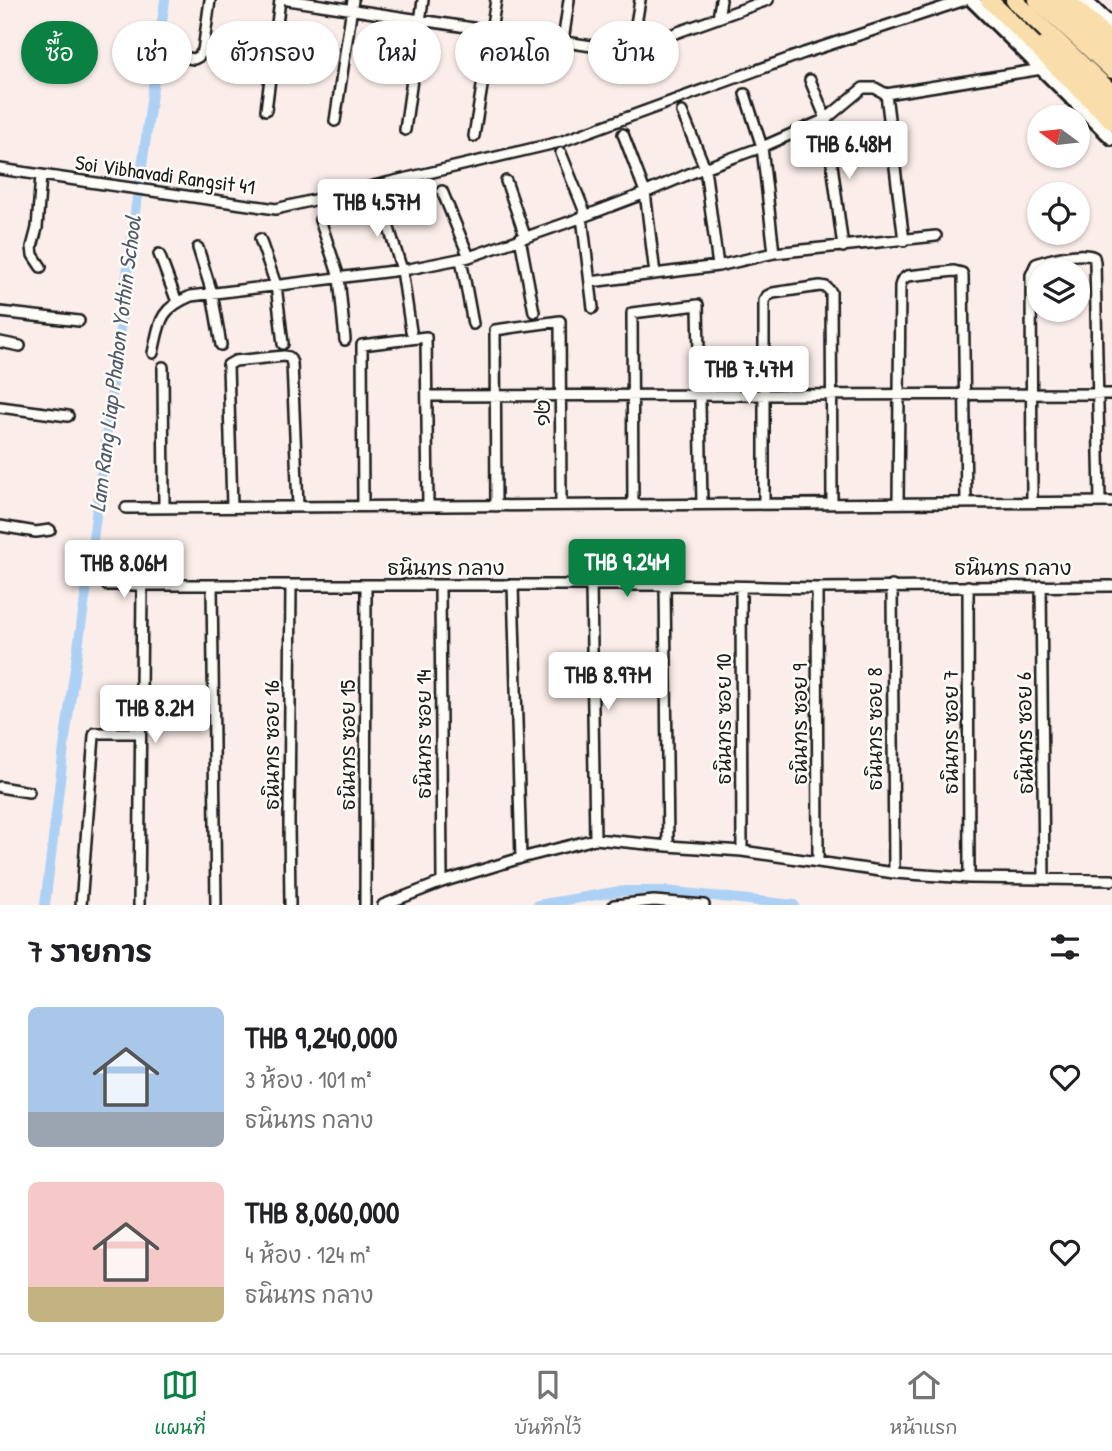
<!DOCTYPE html>
<html lang="th">
<head>
<meta charset="utf-8">
<style>
  :root { --surface:#fff; --page:#f2f2f2; --text:#202124; --muted:#757577; --line:#e0e0e0; --accent:#0b8043 }
  body { margin:0; font-family:"Patrick Hand","Playpen Sans Thai",sans-serif; background:var(--page); color:var(--text); height:100vh; display:flex; flex-direction:column; font-size:26px; white-space:nowrap }
  * { box-sizing:border-box; margin:0 }
  p { font-size:23px; color:var(--muted) }
  .icon { flex:none; width:38px; height:38px; fill:none; stroke:currentColor; stroke-width:2; stroke-linecap:round; stroke-linejoin:round }
  .map { position:relative; height:905px; overflow:hidden }
  .details { display:flex; flex-direction:column; background:var(--surface); flex:1 }
  .details>* { flex:none }
  .hud { position:absolute; left:21px; top:21px; width:700px; height:63px; display:flex; gap:14px }
  .needle { width:46px; rotate:285deg }
  .tools { position:absolute; left:1027px; top:105px; display:grid; gap:14px }
  .tools a { display:grid; place-items:center; width:63px; height:63px; border-radius:50%; background:var(--surface); box-shadow:0 2px 5px #0004; font-size:35px }
  .price { position:absolute; translate:-50% -60px; padding:0 16px; border-radius:7px; background:#fff; color:#222; font-size:23px; line-height:46px; filter:drop-shadow(0 2px 4px #0008) }
  .price::after { content:''; position:absolute; left:50%; top:42px; width:21px; height:16px; margin-left:-10px; background:inherit; clip-path:polygon(0 0,100% 0,50% 100%) }
  .price.active { background:var(--accent); color:#fff }
  ul { padding:0; list-style:none }
  li { display:flex; align-items:center; gap:21px; height:175px; padding:0 28px }
  li span { display:grid; place-items:center; flex:none; width:196px; height:140px; border-radius:10px; color:#555 }
  li>.icon { margin-inline-start:auto }
  span .icon { width:84px; height:84px; fill:#fffc; stroke-width:1 }
  li b { font-size:30px }
  h2 { display:flex; justify-content:space-between; align-items:center; height:84px; padding:0 28px; font-size:30px }
  .chip { padding:0 24px; border-radius:32px; background:var(--surface); box-shadow:0 2px 5px #0004; font-size:24px; line-height:63px }
  .chip.active { background:var(--accent); color:#fff }
  .dock { display:flex; justify-content:space-around; align-items:center; height:98px; border-top:2px solid var(--line); background:var(--surface); font-size:19px; color:var(--muted) }
  .dock a { display:grid; justify-items:center; gap:4px }
  .dock .active { color:var(--accent) }
  .map>svg:first-child { display:block }
  .lines { fill:none; stroke-linecap:round; stroke-linejoin:round }
  .canal { stroke:#add1f5; stroke-width:10 }
  .minor-casing { stroke:#1c1c1c; stroke-width:14 }
  .secondary-casing { stroke:#1c1c1c; stroke-width:18 }
  .trunk-casing { stroke:#1c1c1c; stroke-width:19 }
  .motorway-casing { stroke:#1c1c1c; stroke-width:21 }
  .minor { stroke:#fdfcf7; stroke-width:9 }
  .secondary { stroke:#fdfcf7; stroke-width:12 }
  .trunk { stroke:#f9deab; stroke-width:14 }
  .motorway { stroke:#f9deab; stroke-width:16 }
  .labels { text-anchor:middle; stroke-width:5; stroke-linejoin:round; paint-order:stroke }
  .street-label { font-size:21px; fill:#1c1c1c; stroke:#fdfcf7 }
  .water-label { font-size:23px; font-style:italic; fill:#4f5b68; stroke:#fdfcf7 }
</style>
</head>
<body>
<div class="map">
<svg width="1112" height="905" viewBox="0 0 1112 905">
  <rect width="100%" height="100%" fill="#fbeeea"/>
  <filter id="ink" filterUnits="userSpaceOnUse"><feTurbulence type="fractalNoise" baseFrequency=".0143" numOctaves="2"/><feDisplacementMap in="SourceGraphic" scale="14" xChannelSelector="R" yChannelSelector="G"/><feConvolveMatrix kernelMatrix="1 2 1 2 8 2 1 2 1" color-interpolation-filters="sRGB"/></filter>
  <g filter="url(#ink)">
    <g class="lines">
      <path class="canal" d="M140 181 165 0
        M45 905 66 731 88 578 137 197
        M538 905 620 891H666L794 905"/>
      <defs>
        <path id="minor" d="M288 0 625 51 768 0
          M718 18 721 0
          M563 41 569 0
          M632 48 640 0
          M164 54 194 59 198 57 203 51 210 0
          M810 80 826 119 843 247
          M745 94 762 147 774 253
          M886 94 904 241
          M266 110 280 0
          M682 112 705 168 718 266
          M335 121 353 0
          M405 130 423 0
          M623 134 645 192 655 274
          M474 136 496 0
          M561 153 586 215
          M0 169 276 209 560 142 804 53 965 0
          M506 181 525 236
          M442 191 469 257
          M380 199 402 270 411 331
          M582 217 593 308
          M320 220 339 277 345 340
          M520 238 534 312
          M260 239 276 285 283 344
          M198 248 212 293 221 345
          M159 254 177 302
          M461 259 473 324
          M41 267 33 255 32 247 37 228 41 175
          M590 282 718 266 774 253 936 236
          M0 312 79 321
          M0 342 20 346
          M153 353C160 322 159 309 191 296L409 269 469 257 572 221 635 197 696 171 762 147 826 119 863 88H875L886 94 1042 69
          M163 367 164 508
          M428 396 1112 394
          M0 407 68 416
          M1032 502 1031 275 1036 264C1049 259 1081 251 1094 257L1095 262 1100 501
          M898 503 900 286 902 280 907 276 954 271 962 273 963 276 966 502
          M764 504V301L767 296 773 293 820 286 826 287 831 292 832 503
          M633 505 632 313 698 305 702 504
          M363 506 362 345 426 337 428 506
          M496 506 495 330 560 321 561 505
          M232 507 228 365 235 361 284 356 289 357 292 363 298 507
          M126 508 1112 502
          M0 526 36 532 50 530
          M107 585H665L817 588 1112 586
          M212 585 216 905
          M440 585 442 882
          M513 585 521 858
          M591 585 595 839
          M665 585 668 846
          M892 586 894 873
          M968 586 969 878
          M1041 586 1044 879
          M741 587 742 851
          M817 588 818 861
          M0 787 29 792
          M81 905 94 736 95 733H140
          M139 905 142 586
          M290 905 289 823 291 585
          M365 905 366 585
          M383 905 442 882 521 858 595 839 668 846 742 851 894 873 969 878 1112 880
          M614 905 654 901 704 905"/>
        <path id="secondary" d="M972 0 1112 138
          M1084 0 1112 26"/>
        <path id="trunk" d="M1052 0 1112 57
          M1044 44 1112 107"/>
        <path id="motorway" d="M989 0 1112 121
          M1014 0 1112 93
          M1037 0 1112 70
          M1067 0 1112 43"/>
      </defs>
      <use href="#minor" class="minor-casing"/>
      <use href="#secondary" class="secondary-casing"/>
      <use href="#trunk" class="trunk-casing"/>
      <use href="#motorway" class="motorway-casing"/>
      <use href="#minor" class="minor"/>
      <use href="#secondary" class="secondary"/>
      <use href="#trunk" class="trunk"/>
      <use href="#motorway" class="motorway"/>
    </g>
  </g>
  <g class="labels">
    <g class="street-label">
      <text transform="translate(165 175) rotate(8)" y="7">Soi Vibhavadi Rangsit 41</text>
      <text transform="translate(543 413) rotate(-90)" y="7">๑๒</text>
      <text x="446" y="575">ธนินทร กลาง</text>
      <text x="1013" y="575">ธนินทร กลาง</text>
      <text transform="translate(724 719) rotate(-90)" y="7">ธนินทร ซอย 10</text>
      <text transform="translate(800 724) rotate(-90)" y="7">ธนินทร ซอย 9</text>
      <text transform="translate(875 729) rotate(-90)" y="7">ธนินทร ซอย 8</text>
      <text transform="translate(951 732) rotate(-90)" y="7">ธนินทร ซอย 7</text>
      <text transform="translate(1025 733) rotate(-91)" y="7">ธนินทร ซอย 6</text>
      <text transform="translate(424 734) rotate(-90)" y="7">ธนินทร ซอย 14</text>
      <text transform="translate(272 745) rotate(-90)" y="7">ธนินทร ซอย 16</text>
      <text transform="translate(348 745) rotate(-90)" y="7">ธนินทร ซอย 15</text>
    </g>
    <g class="water-label">
      <text transform="translate(115 364) rotate(-83)" y="8">Lam Rang Liap Phahon Yothin School</text>
    </g>
  </g>
</svg>
<div class="tools">
<a><svg class="needle" viewBox="-14 -14 28 28"><path d="M0-13l5 13h-10z" fill="#e53935"/><path d="M0 13l5-13h-10z" fill="#757577"/></svg></a>
<a><svg class="icon" aria-label="locate" viewBox="0 0 24 24"><circle cx="12" cy="12" r="6"/><path d="M12 2v4M12 18v4M2 12h4M18 12h4"/></svg></a>
<a><svg class="icon" aria-label="layers" viewBox="0 0 24 24"><path d="M12 4l9 5-9 5-9-5zM3 14l9 5 9-5"/></svg></a>
</div>
<b class="price" style="left:849px;top:181px">THB 6.48M</b>
<b class="price" style="left:377px;top:239px">THB 4.57M</b>
<b class="price" style="left:749px;top:406px">THB 7.47M</b>
<b class="price active" style="left:627px;top:599px">THB 9.24M</b>
<b class="price" style="left:124px;top:600px">THB 8.06M</b>
<b class="price" style="left:608px;top:712px">THB 8.97M</b>
<b class="price" style="left:155px;top:745px">THB 8.2M</b>
<div class="hud">
<a class="chip active">ซื้อ</a>
<a class="chip">เช่า</a>
<a class="chip">ตัวกรอง</a>
<a class="chip">ใหม่</a>
<a class="chip">คอนโด</a>
<a class="chip">บ้าน</a>
</div>
</div>
<section class="details">
<h2>7 รายการ<svg class="icon" aria-label="filters" viewBox="0 0 24 24"><path d="M4 7h16M4 17h16"/><circle cx="9" cy="7" r="2"/><circle cx="15" cy="17" r="2"/></svg></h2>
<ul>
<li><span style="background:linear-gradient(#a9c7e8 75%,#9aa5b1 0)"><svg class="icon" aria-label="home" viewBox="0 0 24 24"><path d="M3 11l9-7 9 7M6 9v11h12V9"/></svg></span><div><b>THB 9,240,000</b><p>3 ห้อง · 101 m²</p><p>ธนินทร กลาง</p></div><svg class="icon" aria-label="heart" viewBox="0 0 24 24"><path d="M12 20l-8-8c-3-5 5-10 8-4 3-6 11-1 8 4z"/></svg></li>
<li><span style="background:linear-gradient(#f6c9c9 75%,#c2b280 0)"><svg class="icon" aria-label="home" viewBox="0 0 24 24"><path d="M3 11l9-7 9 7M6 9v11h12V9"/></svg></span><div><b>THB 8,060,000</b><p>4 ห้อง · 124 m²</p><p>ธนินทร กลาง</p></div><svg class="icon" aria-label="heart" viewBox="0 0 24 24"><path d="M12 20l-8-8c-3-5 5-10 8-4 3-6 11-1 8 4z"/></svg></li>
</ul>
</section>
<nav class="dock">
<a class="active"><svg class="icon" aria-label="map" viewBox="0 0 24 24"><path d="M3 6l6-2 6 2 6-2v14l-6 2-6-2-6 2zM9 4v14M15 6v14"/></svg>แผนที่</a>
<a><svg class="icon" aria-label="saved" viewBox="0 0 24 24"><path d="M7 4h10v16l-5-4-5 4z"/></svg>บันทึกไว้</a>
<a><svg class="icon" aria-label="home" viewBox="0 0 24 24"><path d="M3 11l9-7 9 7M6 9v11h12V9"/></svg>หน้าแรก</a>
</nav>
</body>
</html>
